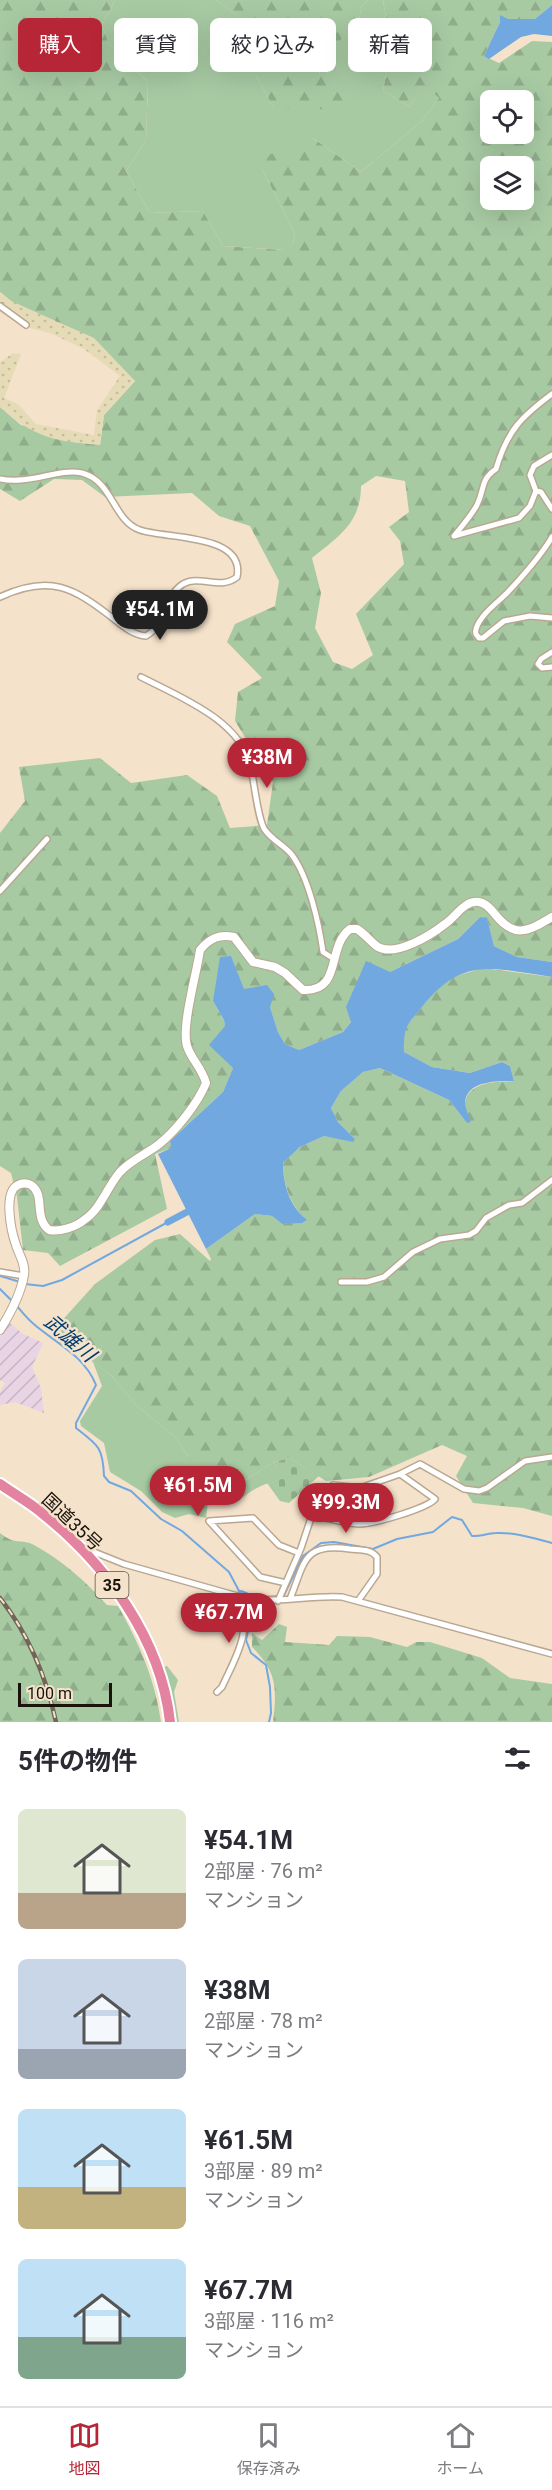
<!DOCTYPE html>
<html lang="ja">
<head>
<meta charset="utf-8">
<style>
  :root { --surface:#fff; --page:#f2f2f3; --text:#2b2b33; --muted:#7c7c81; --line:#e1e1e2; --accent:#b72637 }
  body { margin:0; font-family:Roboto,"Noto Sans JP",sans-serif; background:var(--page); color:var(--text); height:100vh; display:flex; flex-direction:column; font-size:22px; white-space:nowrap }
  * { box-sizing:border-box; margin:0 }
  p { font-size:20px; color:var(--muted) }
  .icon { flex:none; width:33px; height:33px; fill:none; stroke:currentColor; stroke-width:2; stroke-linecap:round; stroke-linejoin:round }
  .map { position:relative; height:1722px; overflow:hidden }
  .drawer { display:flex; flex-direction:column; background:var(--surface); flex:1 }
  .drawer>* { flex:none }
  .banner { position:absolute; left:18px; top:18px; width:516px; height:54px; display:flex; gap:12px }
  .buttons { position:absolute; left:480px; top:90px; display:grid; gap:12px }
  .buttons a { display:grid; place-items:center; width:54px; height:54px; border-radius:9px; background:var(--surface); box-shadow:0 6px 24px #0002; font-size:30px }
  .scale { position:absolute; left:18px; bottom:15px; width:94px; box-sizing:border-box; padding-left:6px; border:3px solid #19130b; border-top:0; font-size:16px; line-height:21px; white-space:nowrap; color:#19130b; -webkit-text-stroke:4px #f5e2cb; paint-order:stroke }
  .price { position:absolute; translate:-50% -51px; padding:0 14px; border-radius:21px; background:var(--accent); color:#fff; font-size:20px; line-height:39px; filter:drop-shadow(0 2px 3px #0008) }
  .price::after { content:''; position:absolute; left:50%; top:36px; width:18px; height:14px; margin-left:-9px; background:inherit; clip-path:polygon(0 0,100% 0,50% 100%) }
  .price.selected { background:#222; color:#fff }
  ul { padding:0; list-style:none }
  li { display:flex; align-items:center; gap:18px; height:150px; padding:0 18px }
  li span { display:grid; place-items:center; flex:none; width:168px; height:120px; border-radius:9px; color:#555 }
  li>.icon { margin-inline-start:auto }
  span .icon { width:72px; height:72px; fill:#fffc; stroke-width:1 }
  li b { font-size:26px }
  h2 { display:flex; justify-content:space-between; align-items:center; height:72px; padding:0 18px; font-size:26px }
  .tag { padding:0 21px; border-radius:9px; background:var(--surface); box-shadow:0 6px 24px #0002; font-size:21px; line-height:54px }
  .tag.selected { background:var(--accent); color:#fff }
  .tabs { display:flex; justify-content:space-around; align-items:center; height:84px; border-top:2px solid var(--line); background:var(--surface); font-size:16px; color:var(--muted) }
  .tabs a { display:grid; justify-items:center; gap:3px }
  .tabs .selected { color:var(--accent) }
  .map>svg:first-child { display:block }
  .industrial { fill:url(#industrial-furrows) }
  .green { fill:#a7caa3 }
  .forest { fill:url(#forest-firs); fill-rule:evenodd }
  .sand { fill:url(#sand-dots) }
  .cemetery { fill:url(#cemetery-stones) }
  .water { fill:#72a8e0 }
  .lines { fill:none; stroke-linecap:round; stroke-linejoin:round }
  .stream { stroke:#72a8e0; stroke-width:2 }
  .canal { stroke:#72a8e0; stroke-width:7 }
  .street-casing { stroke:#b9a791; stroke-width:8 }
  .secondary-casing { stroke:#b9a791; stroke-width:10 }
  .highway-casing { stroke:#fff; stroke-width:14 }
  .street { stroke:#fff; stroke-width:5 }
  .secondary { stroke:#fff; stroke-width:8 }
  .highway { stroke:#e383a0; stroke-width:10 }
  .rail-casing { stroke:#706557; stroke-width:4.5 }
  .rail { stroke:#f5e2cb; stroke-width:2; stroke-dasharray:7; stroke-linecap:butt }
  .labels { text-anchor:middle; stroke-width:5; stroke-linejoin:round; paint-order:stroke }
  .shield { fill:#f5e2cb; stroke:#5b5145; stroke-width:1.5 }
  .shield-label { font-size:16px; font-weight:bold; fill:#19130b }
  .street-label { font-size:18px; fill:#19130b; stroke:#f5e2cb }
  .water-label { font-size:20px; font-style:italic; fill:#003e71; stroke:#f5e2cb }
</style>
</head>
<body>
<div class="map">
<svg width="552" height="1722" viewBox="0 0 552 1722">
  <defs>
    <pattern id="industrial-furrows" width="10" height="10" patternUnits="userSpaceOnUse" patternTransform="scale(1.5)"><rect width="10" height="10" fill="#e8d4e4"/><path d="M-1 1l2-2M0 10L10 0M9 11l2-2" fill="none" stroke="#c6b5c2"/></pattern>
    <pattern id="forest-firs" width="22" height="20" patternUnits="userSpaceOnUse" patternTransform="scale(1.5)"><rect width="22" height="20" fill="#a7caa3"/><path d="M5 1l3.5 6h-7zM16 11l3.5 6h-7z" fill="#8fad8b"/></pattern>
    <pattern id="sand-dots" width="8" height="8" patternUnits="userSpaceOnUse" patternTransform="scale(1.5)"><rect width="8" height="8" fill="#e5dcb7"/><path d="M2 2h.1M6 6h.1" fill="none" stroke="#c4bc9c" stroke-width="1.8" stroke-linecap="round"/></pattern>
    <pattern id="cemetery-stones" width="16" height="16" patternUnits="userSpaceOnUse" patternTransform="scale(1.5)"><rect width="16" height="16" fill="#a7caa3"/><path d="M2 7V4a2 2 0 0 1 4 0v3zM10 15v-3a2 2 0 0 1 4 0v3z" fill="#8fad8b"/></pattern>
  </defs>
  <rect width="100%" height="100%" fill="#f5e2cb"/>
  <path class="industrial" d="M10 1323 23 1334 43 1343 32 1367 41 1388 44 1413 15 1402 0 1405V1392L5 1383 0 1380V1337Z"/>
  <path class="green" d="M115 0H216L237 15 256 75 273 107 320 74 314 60 357 27 362 6 368 0H383L391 47 383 91 410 107 422 84 439 98 422 121 361 172 313 138 262 169 295 234 293 243 284 250 223 246 203 211 150 213 126 171 146 140 148 82 109 44 102 25Z
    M93 1362 112 1376 137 1406 175 1437 205 1481 234 1487 274 1462 284 1478C267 1483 252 1488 239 1501L208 1502 206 1518 189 1514 175 1518 162 1512 141 1491 110 1472 104 1443 81 1426 80 1421 102 1386Z
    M167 1666 178 1680 174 1692 179 1722H175L173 1700 163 1667Z"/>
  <path class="forest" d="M0 0H115L102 25 109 44 148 82 146 140 126 171 150 213 203 211 223 246 283 250 293 243 295 234 262 169 266 156 313 138 361 172 422 121 439 98 422 85 410 107 383 91 391 47 383 0H552V5L535 19H508L500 22 484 56 499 63 532 41 552 42V962L517 957 494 946 487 919 480 917 458 939 390 972 343 1032 299 1050 285 1044 278 1032 270 1007 244 990 231 957 213 1001 224 1020 233 1068 223 1092 170 1141 171 1148 155 1154 167 1209 60 1266 48 1253 23 1250 17 1197 11 1173 0 1166V833L25 801 19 767 100 758 131 783 187 775 217 796 230 828 267 825 273 782 235 721 238 692 262 678 227 642 235 624 275 606 279 581 250 526 219 516 192 493 105 497 82 480 54 479 20 501 0 489V407L21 425 100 445 104 415 135 381 11 301 0 292ZM490 100H524V134H490ZM490 166H524V200H490ZM376 476 405 481 409 512 389 527 400 541 404 564 356 614 373 655 352 669 333 662 315 628 321 593 312 558C338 537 361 523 361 486Z
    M216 0H368L362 6 357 27 315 60 320 74H341L359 101 341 110 273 107 256 75 232 65 214 26 237 15Z
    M484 968 552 977V1516L523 1508 473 1503 456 1476 467 1456 442 1445 369 1477 326 1481 289 1458 274 1462 234 1487 205 1481 175 1437 137 1406 112 1376 65 1342 57 1326 95 1284 155 1240 180 1234 210 1261 211 1259 206 1249 255 1214 272 1216 282 1224 306 1221C291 1205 283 1186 283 1163L300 1147 324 1136 355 1139 338 1122 331 1108 341 1091 363 1072 380 1068 449 1100 467 1123C467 1117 464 1109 465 1103 468 1081 497 1082 514 1081L510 1066 502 1062 470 1073 432 1067 404 1052V1029L437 988 452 977Z
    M0 1533C16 1546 21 1538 34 1545 62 1560 86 1582 107 1605L118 1606C139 1643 155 1679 161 1722H0Z
    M279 1624 287 1627 285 1642 329 1645 337 1636 370 1637 407 1647 416 1642H430L482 1658 510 1678 552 1684V1722H273C277 1688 277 1672 252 1647V1633L262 1640Z"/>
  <path class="sand" d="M0 292 11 301 94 338 135 381 104 415 100 445C54 441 35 438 0 407V362L13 353 21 354 4 398 18 404 36 424 94 435 97 410 120 376 84 349 50 333 26 327 0 312Z"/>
  <path class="cemetery" d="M289 1458 319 1476 289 1503 280 1501 267 1483 283 1478 274 1462Z"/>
  <path class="water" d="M552 5V36L534 34 521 37 489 59 484 56 500 22V15L508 19H535Z
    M480 917 487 918 494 946 517 957 552 962V977C494 969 463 955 422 1007 406 1027 404 1025 404 1052L432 1067 470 1073 502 1062 510 1066 514 1081C499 1081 466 1080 465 1103 465 1108 469 1116 471 1122L467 1123 449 1100 380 1068 363 1072 341 1091 331 1108 338 1122 355 1139 353 1142 324 1136 300 1147 283 1163C283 1185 290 1207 307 1220L302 1223 282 1224 272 1216 255 1214 206 1249 158 1154 171 1148 170 1141 223 1092 233 1068 209 1045 225 1026 224 1020 213 1001 220 957 231 956 244 989 267 985 274 994 270 1007 278 1032 285 1044 299 1050 343 1032 351 1022 346 1007 366 961 390 972 458 939Z"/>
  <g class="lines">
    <path class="stream" d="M0 1276 20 1282
      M25 1284 43 1286 62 1280 168 1222
      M0 1289 12 1301
      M16 1305C22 1312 28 1320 36 1326 58 1344 85 1357 96 1385L76 1423V1428C98 1445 103 1447 104 1476L109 1482 131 1491 161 1519 182 1531 229 1572 248 1608 250 1622 246 1640 251 1653 266 1665 270 1687 271 1713 269 1722
      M241 1591C255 1598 269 1598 284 1595L303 1556 321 1543 334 1542 373 1549 397 1539 433 1532 452 1517 462 1520 472 1536C480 1537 487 1533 496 1533 515 1532 533 1538 552 1543"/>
    <path class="canal" d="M168 1222 187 1212"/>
    <defs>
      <path id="street" d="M0 306 26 325
        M552 455 534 466 530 475 536 491 541 492 552 509
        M0 479C30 485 58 468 82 473 113 481 113 521 140 530 165 539 246 533 237 577 220 591 200 574 183 584 164 596 165 626 146 636 133 635 123 626 114 619 73 587 50 574 0 597
        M536 491 530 506 519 518 454 536C462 526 471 516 477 505 485 489 480 480 496 469 507 431 521 417 552 394
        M552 537C540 557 523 576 507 593 497 603 480 615 476 629 475 634 476 634 479 638H483L504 621 530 616 552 618
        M552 652 541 659 538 664 542 668 552 667
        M141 677C180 697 242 721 251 768 254 781 258 821 265 830 272 840 285 846 292 855 309 878 319 924 323 952L334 959
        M0 891 47 839
        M0 1272 24 1276
        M341 1282H367L384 1277 413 1252 440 1239 469 1235 476 1231 486 1218 509 1205 522 1203 552 1180
        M400 1474 420 1464 464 1489 479 1491 487 1488 525 1461 552 1457
        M86 1552H94L124 1564 248 1599C280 1603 310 1595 342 1597L552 1654
        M286 1583 260 1577 209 1521 253 1518 279 1545 299 1553
        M290 1599C305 1562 303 1542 350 1549 360 1550 371 1549 377 1557V1574L358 1601
        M278 1601 301 1548 312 1515C327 1518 343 1523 359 1524 373 1524 426 1509 435 1499L400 1474 360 1488 333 1485 322 1495 312 1515
        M217 1692 222 1687C236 1656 254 1630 237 1596"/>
      <path id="secondary" d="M0 1330C10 1314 21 1293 24 1275 26 1264 19 1255 16 1245 11 1231 3 1192 18 1185 22 1183 27 1183 31 1185 46 1195 33 1217 49 1230 60 1232 76 1227 84 1220 101 1209 107 1187 120 1172 131 1160 146 1154 158 1145 176 1131 198 1103 206 1083 202 1068 191 1059 187 1046 181 1027 197 972 200 950 210 938 219 934 234 937L253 962 275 967 285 973 303 990C343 992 326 947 350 929H357C365 934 371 942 378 947 396 957 431 935 445 924 456 917 464 900 479 902 485 903 490 908 494 913 514 939 527 932 552 917"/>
      <path id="highway" d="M0 1484C14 1494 29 1502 42 1513 106 1564 161 1639 170 1722"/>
    </defs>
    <use href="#street" class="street-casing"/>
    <use href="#secondary" class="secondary-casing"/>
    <use href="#highway" class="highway-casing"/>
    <use href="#street" class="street"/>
    <use href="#secondary" class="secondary"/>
    <use href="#highway" class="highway"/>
    <defs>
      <path id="rail" d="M0 1598C29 1635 46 1676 56 1722"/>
    </defs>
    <use href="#rail" class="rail-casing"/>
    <use href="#rail" class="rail"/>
  </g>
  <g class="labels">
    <rect class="shield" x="95.5" y="1572" width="33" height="26" rx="4.5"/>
    <g class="shield-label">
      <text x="112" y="1591">35</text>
    </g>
    <g class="street-label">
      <text transform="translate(72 1522) rotate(43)" y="6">国道35号</text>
    </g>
    <g class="water-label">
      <text transform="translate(70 1338) rotate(41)" y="7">武雄川</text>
    </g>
  </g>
</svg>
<div class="buttons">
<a><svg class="icon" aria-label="locate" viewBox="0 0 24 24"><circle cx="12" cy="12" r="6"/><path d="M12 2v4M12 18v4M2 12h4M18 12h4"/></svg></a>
<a><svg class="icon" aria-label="layers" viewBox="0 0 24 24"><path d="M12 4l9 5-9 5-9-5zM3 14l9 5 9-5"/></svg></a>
</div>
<div class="scale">100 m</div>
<b class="price selected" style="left:160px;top:641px">¥54.1M</b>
<b class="price" style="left:267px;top:789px">¥38M</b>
<b class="price" style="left:198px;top:1517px">¥61.5M</b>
<b class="price" style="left:346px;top:1534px">¥99.3M</b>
<b class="price" style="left:229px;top:1644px">¥67.7M</b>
<div class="banner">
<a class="tag selected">購入</a>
<a class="tag">賃貸</a>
<a class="tag">絞り込み</a>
<a class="tag">新着</a>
</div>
</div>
<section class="drawer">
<h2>5件の物件<svg class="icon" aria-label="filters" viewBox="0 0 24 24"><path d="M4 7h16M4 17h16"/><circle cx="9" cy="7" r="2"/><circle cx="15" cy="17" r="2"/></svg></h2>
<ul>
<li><span style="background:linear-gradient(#dfe7d0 70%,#b9a48a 0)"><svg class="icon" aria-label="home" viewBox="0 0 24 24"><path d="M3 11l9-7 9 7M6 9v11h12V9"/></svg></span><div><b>¥54.1M</b><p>2部屋 · 76 m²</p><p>マンション</p></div></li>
<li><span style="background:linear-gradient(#c9d6e8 75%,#9aa5b1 0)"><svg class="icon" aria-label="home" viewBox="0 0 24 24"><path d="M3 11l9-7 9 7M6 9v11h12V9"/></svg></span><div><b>¥38M</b><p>2部屋 · 78 m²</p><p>マンション</p></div></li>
<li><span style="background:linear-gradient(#bfe0f5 65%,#c2b280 0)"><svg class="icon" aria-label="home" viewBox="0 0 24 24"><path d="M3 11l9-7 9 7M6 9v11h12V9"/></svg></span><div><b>¥61.5M</b><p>3部屋 · 89 m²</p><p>マンション</p></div></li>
<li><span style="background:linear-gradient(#bfe0f5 65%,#7fa58c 0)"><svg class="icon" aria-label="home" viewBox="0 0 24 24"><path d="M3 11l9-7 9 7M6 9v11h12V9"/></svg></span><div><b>¥67.7M</b><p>3部屋 · 116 m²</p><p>マンション</p></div></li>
</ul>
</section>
<nav class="tabs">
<a class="selected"><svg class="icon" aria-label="map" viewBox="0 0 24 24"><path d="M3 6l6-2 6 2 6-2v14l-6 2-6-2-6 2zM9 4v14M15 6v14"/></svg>地図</a>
<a><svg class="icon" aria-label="saved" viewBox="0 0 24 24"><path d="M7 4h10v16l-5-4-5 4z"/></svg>保存済み</a>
<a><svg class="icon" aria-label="home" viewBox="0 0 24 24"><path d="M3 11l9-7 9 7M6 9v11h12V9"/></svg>ホーム</a>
</nav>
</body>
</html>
